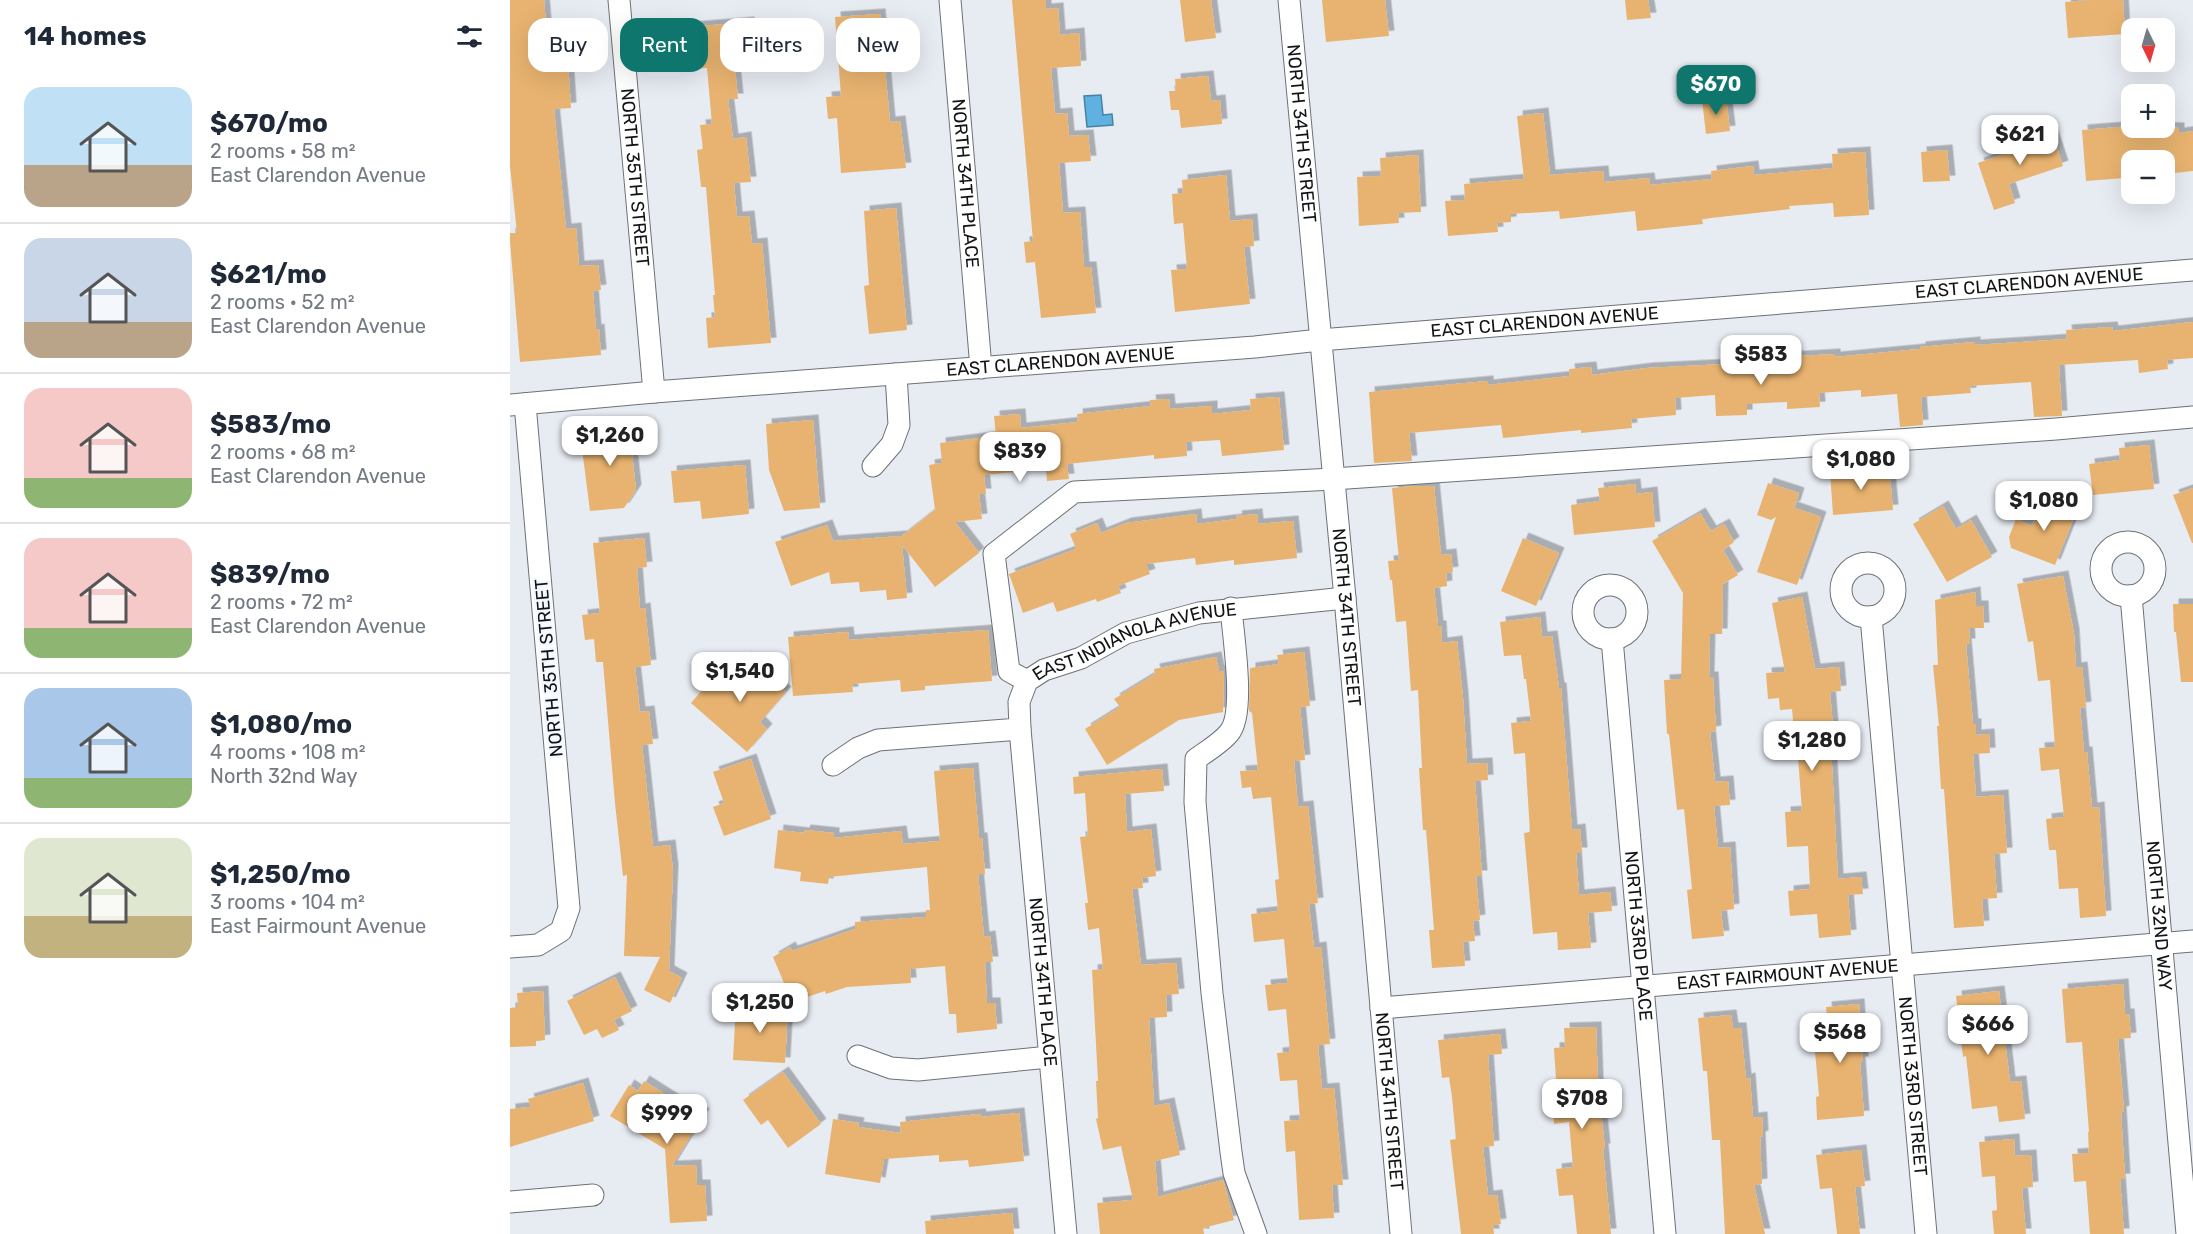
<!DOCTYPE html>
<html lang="en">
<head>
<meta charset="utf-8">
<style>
  :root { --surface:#fff; --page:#f6f6f7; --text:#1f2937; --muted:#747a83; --line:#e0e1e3; --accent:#0f766e }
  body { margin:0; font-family:Rubik,sans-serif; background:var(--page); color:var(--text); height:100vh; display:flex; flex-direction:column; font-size:22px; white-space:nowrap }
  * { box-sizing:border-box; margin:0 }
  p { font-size:20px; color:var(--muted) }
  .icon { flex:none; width:33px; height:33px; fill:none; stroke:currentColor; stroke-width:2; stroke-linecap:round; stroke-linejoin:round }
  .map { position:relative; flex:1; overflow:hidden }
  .sheet { display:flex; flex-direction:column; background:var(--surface); width:510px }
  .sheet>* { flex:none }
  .hud { position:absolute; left:18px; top:18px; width:570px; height:54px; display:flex; gap:12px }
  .needle { width:39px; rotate:175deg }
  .buttons { position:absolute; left:1611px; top:18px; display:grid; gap:12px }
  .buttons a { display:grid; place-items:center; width:54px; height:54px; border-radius:12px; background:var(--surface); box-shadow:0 6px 24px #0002; font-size:30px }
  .price { position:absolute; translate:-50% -51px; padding:0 14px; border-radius:12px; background:#fff; color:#222; font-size:20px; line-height:39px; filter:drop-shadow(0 2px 3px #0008) }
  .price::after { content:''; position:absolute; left:50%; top:36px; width:18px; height:14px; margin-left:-9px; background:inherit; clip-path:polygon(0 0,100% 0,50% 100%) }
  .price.active { background:var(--accent); color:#fff }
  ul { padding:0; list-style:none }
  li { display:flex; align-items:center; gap:18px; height:150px; padding:0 24px }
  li+li { border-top:2px solid var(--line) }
  li span { display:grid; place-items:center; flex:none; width:168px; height:120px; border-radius:18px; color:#555 }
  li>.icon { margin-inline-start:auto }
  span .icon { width:72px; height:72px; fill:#fffc; stroke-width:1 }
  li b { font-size:26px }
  h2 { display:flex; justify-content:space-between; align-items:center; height:72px; padding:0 24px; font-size:26px }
  .tag { padding:0 21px; border-radius:18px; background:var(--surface); box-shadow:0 6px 24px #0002; font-size:21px; line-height:54px }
  .tag.active { background:var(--accent); color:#fff }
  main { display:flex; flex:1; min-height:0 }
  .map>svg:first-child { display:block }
  .water { fill:#5eb1e0; stroke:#4782a3; stroke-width:1.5 }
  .building { fill:#e8b36f; filter:url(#shadow) }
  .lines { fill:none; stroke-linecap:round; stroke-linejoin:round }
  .minor-casing { stroke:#6d7177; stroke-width:23 }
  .minor { stroke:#fff; stroke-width:21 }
  .labels { text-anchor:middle; stroke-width:5; stroke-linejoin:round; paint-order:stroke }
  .street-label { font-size:18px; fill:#111315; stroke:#f4f8ff }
</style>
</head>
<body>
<main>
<section class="sheet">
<h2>14 homes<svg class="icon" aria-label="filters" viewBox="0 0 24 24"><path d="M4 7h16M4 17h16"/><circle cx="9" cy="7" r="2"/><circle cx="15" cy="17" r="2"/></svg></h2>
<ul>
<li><span style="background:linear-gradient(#bfe0f5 65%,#b9a48a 0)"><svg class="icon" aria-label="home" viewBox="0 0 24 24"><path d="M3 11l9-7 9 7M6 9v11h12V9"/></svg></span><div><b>$670/mo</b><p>2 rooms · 58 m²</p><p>East Clarendon Avenue</p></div></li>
<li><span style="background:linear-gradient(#c9d6e8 70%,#b9a48a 0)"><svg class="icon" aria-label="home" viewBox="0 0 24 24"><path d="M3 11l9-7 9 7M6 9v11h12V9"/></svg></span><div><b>$621/mo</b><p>2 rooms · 52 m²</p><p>East Clarendon Avenue</p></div></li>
<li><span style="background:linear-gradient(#f6c9c9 75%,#8fb573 0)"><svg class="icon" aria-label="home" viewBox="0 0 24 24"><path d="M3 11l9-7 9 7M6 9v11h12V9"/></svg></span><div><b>$583/mo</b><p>2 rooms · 68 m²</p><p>East Clarendon Avenue</p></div></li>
<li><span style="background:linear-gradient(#f6c9c9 75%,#8fb573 0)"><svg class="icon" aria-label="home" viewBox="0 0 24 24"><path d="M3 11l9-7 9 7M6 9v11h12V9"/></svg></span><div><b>$839/mo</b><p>2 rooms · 72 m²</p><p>East Clarendon Avenue</p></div></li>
<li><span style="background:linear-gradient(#a9c7e8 75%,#8fb573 0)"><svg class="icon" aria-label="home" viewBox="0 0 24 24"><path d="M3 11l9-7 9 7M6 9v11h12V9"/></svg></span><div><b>$1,080/mo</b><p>4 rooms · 108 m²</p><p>North 32nd Way</p></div></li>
<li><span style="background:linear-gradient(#dfe7d0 65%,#c2b280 0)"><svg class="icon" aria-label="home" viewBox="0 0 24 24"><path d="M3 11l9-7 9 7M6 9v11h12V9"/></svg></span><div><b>$1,250/mo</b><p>3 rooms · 104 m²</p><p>East Fairmount Avenue</p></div></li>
</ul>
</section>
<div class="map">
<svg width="1683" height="1234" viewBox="0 0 1683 1234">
  <defs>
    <filter id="shadow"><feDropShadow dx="5.5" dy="-5.5" stdDeviation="0" flood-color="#0004"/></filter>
  </defs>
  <rect width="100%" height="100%" fill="#e7ebf2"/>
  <path class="water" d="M591 95 593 115 602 114 603 125 577 127 574 96Z"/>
  <path class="building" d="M0 0H34L39 63 58 62 61 108 44 109 56 229 66 228 69 266 88 265 91 290 83 291 86 330 89 329 91 355 10 362 0 241V233H7L0 166Z
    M502 0H536V9L548 8 550 35 569 33 571 66 541 68 545 114 557 113 559 136 578 135 581 161 549 163 553 213 570 212 574 267H581L586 313 531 318 525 262 516 263 514 242 523 241Z
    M670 0H701L706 38 675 42Z
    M812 0H875L879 36 816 42Z
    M1115 0H1138L1141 18 1117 20Z
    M1582 0H1613L1615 34 1558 38 1555 2Z
    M370 14 380 122 390 121 396 168 331 173 327 118 318 119 316 97 331 96 325 17Z
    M239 22 241 50 254 49 255 66 225 69 228 99H218L223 139 236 137 241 182 224 183 227 217 239 216 242 244 252 243 261 343 198 348 196 318 205 317 203 295H205L196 187H191L187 150 193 149 190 125 202 124 197 68 182 69 179 27Z
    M698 76 701 101 710 100 712 124 671 128 669 110H661L659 91H666L665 79Z
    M1216 97 1220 131 1196 134 1192 100Z
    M1033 113 1040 175 1093 171 1094 182 1139 178 1140 185 1202 179 1201 171 1243 166 1244 175 1323 168 1322 154 1355 152 1359 215 1324 217 1323 203 1279 206 1280 209 1192 219 1193 224 1127 231 1125 211 1050 219 1049 211 1001 214V222L987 223 988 232 938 236 935 201 955 200 954 184 1014 179 1007 116Z
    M1539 124 1553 166 1499 184 1505 203 1484 210 1468 163 1518 146 1514 133Z
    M1622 126 1669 128V133L1683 131V171L1656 174 1655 160H1622V165L1613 166 1614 178 1576 181 1572 130Z
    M1437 150 1440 181 1413 182 1411 152Z
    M908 155 911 212 888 213 889 223 849 226 847 177 871 176 870 158Z
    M716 175 720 221 742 219 744 246 734 247 740 304 665 312 661 270 677 269 673 223 664 224 662 194 673 193 672 180Z
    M386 208 397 330 359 334 354 286 359 285 354 211Z
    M1683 322V358L1657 360 1658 369 1629 373 1628 360 1549 365 1552 416 1524 417 1521 382 1460 386 1461 393 1411 397 1413 425 1390 427 1387 394 1351 397V390L1309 393 1310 407 1277 409V402L1237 404V415L1206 416 1205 395 1165 398 1166 415 1121 419 1122 428 1071 433V430L993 438 991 425 899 433 902 461 864 463 859 392 978 381V385L1060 376 1059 369 1081 367 1082 375 1137 368 1274 361V357L1325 354V357L1410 349V347L1465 342V345L1557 339 1556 330 1602 327 1603 331Z
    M769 397 774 450 712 456 710 440 676 442 677 456 644 459V455L557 464 559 479 537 481 536 469 474 475 476 494H469L472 519 445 522 469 553 425 587 392 545 397 598 377 600 376 590 350 592 349 582 321 584 319 572 281 586 265 542 317 525 323 541 392 536 425 510 419 465 432 463 430 443 486 436 484 416 510 414 511 428 568 422 567 414 641 406 640 400 659 399 660 409 702 406V414L741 410 740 399Z
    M303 420 310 508 274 511 259 470 256 424Z
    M132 426 134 443 121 444 126 490 114 508 80 511 70 433Z
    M1639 445 1644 489 1583 495 1579 464 1610 460 1609 448Z
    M235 465 239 514 192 519 190 501 164 503 161 471Z
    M1379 466 1383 510 1323 515 1320 471Z
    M1258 483 1289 493 1285 506 1282 507 1311 517 1287 585 1247 572 1266 517 1261 520 1247 515Z
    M1125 484 1126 494 1142 492 1145 527 1064 535 1061 505 1090 501 1088 488Z
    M905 486H924L931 555 941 554 943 572 936 573 937 586 924 588 928 626H931L932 643 947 641 953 698 957 764 977 763 978 780 965 781 972 876H966L970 920 963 921 965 941 953 942 955 966 922 968 919 930H924L916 830H913L909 768H912L908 690 901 691 896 621 886 622 882 580H880L878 561 889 560 882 488Z
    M1683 488V543H1682L1663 495Z
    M1534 497 1567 510 1545 565 1501 548 1499 537 1506 519 1522 526Z
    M1433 506 1446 529 1461 520 1482 557 1437 582 1403 524Z
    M1190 513 1201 531 1214 524 1224 542 1213 550 1228 575 1213 584 1212 634H1200L1199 677H1203L1206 731 1200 732 1205 782 1218 781 1220 805 1204 806 1208 848 1220 847 1224 909 1211 911 1214 936 1182 939 1177 890 1182 889 1174 809 1167 810 1159 734H1157L1154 680 1171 679 1173 593 1142 541Z
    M686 514 687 524 727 519 726 516 747 514 748 524 783 521 787 558 724 565V560L686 565 685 558 636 564 640 574 608 586 611 593 587 602 586 599 547 612 543 602 513 613 499 574 566 549 560 534 587 523 591 533 616 523Z
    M134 538 137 567 127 568 130 609 135 608 141 665 125 667 130 712 139 711 143 744 132 745 143 847 160 845 163 870 159 971 172 978 160 1003 134 990 150 957 114 956 117 875 113 876 105 803 93 662H86L84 639 75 640 72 615 90 613 83 543Z
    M1013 538 1049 553 1026 606 991 591Z
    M1553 576 1564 634 1566 668 1572 667 1576 707 1570 708 1574 752H1577L1582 808 1589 807 1596 916 1570 918 1568 888 1549 889 1546 850H1539L1536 819 1554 817 1549 769 1531 771 1529 748 1545 747 1540 680 1528 681 1523 641 1518 642 1507 584Z
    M1465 592 1466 606H1473L1474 628H1459L1460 644H1456L1463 724H1466V735L1479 734 1480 753 1463 754 1466 797 1493 795 1497 853 1484 854 1487 898 1472 899 1474 926 1444 928 1434 789H1431L1427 726H1429L1423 665H1428L1425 600Z
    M1292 597 1305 669 1329 667 1331 691 1320 692 1323 727 1320 728 1328 879 1351 877 1353 894 1338 895 1341 935 1309 938 1307 914 1280 916 1278 891 1300 889 1298 846 1277 847 1275 812 1292 811 1286 730 1284 731 1282 709 1270 710 1269 698 1258 699 1256 673 1275 672 1262 603Z
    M1663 604H1683V682H1671L1666 632H1664Z
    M1030 617 1032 637 1042 636 1049 688H1051L1062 830 1070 829 1072 853H1066L1069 895 1100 892 1102 911 1078 913 1081 948 1048 950 1047 932 1023 934 1014 833 1020 832 1015 753 1004 754 1001 723 1021 721 1016 679H1014L1011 655 994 656 990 622Z
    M478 630 482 681 415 686V690L391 692 390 680 342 684 343 692 283 696 278 637 338 632 339 640Z
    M794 652 800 706 790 707 795 760 784 761 788 807 798 806 808 903 799 904 804 948 811 947 820 1044 808 1045 812 1089 824 1088 833 1185H822L824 1218 789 1220 785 1151 776 1152 774 1121 790 1120 787 1080 770 1081 767 1053 780 1052 776 1009 758 1011 755 985 778 983 774 939 744 942 741 914 768 911 765 880 769 879 761 797 743 799 741 787 732 788 730 771 748 770 742 713 739 711 740 668 769 664 767 655Z
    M236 657 276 692 250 722 257 729 237 752 181 703 205 675 214 683Z
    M706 657 709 671H714L713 712 669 720 597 765 575 729 610 707 604 699 645 674 644 669Z
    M241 759 261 819 214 836 203 807 214 803 203 772Z
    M463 768 469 838H472L475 874H468L474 937 480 936 483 962H475L477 1003H485L487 1029 447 1033 446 1014H439L435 966 400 969 401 983 337 987 316 994 315 991 282 1002 263 957 280 947 282 951 345 929V922L416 917V910H420L417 867 319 877 318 884 290 881 291 872 264 868 268 830 294 833 295 830 324 833V838L391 831 393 844 430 841 424 771Z
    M652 769 654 791 615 794 617 832 641 829 646 876 632 878 633 888 622 889 631 965 666 963 669 994 656 995 657 1017 639 1018 644 1106 659 1103 670 1155 645 1161 648 1197 713 1180 724 1220 693 1228 694 1234H590L587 1203 623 1200 611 1146 593 1150 586 1119 588 1118 586 1081H588L582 970 593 969 589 928 578 930 575 903H578L570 837 578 836 575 793 564 794 563 777Z
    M105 977 122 1011 104 1020 109 1030 92 1038 87 1029 74 1035 57 1001Z
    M1613 984 1615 1014H1619L1621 1038 1608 1039 1614 1111 1611 1112 1615 1179H1610L1614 1234H1580L1576 1181 1564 1182 1562 1154 1579 1153 1578 1132H1579L1572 1042 1556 1043 1552 989Z
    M33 991 35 1040 26 1041V1046L0 1047V1008L8 1007 7 993Z
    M1489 991 1500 1082 1511 1081 1515 1119 1489 1122 1487 1106 1462 1109 1456 1056 1453 1057 1446 996Z
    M1349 1004 1353 1062H1350L1354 1116 1307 1120 1306 1097 1309 1096 1303 1029 1318 1027 1316 1007Z
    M226 1005 278 1008 275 1063 223 1060Z
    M1221 1015 1223 1028H1231L1236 1079 1240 1078 1243 1118 1252 1117 1253 1136 1250 1137 1252 1184 1244 1185 1255 1234H1215L1210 1140H1202L1197 1071H1193L1188 1018Z
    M1086 1027 1088 1082 1095 1149H1093L1101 1234H1067L1063 1195 1049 1196 1046 1169 1063 1167 1059 1122 1044 1124 1042 1095H1047L1044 1048 1055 1047 1054 1028Z
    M990 1034 992 1054 978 1055 984 1146 973 1147 978 1196 987 1195 991 1224 983 1225 984 1234H951L940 1140 946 1139 942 1097 939 1077 932 1078 928 1040Z
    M273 1072 311 1124 278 1148 258 1120 251 1125 233 1100Z
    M134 1081 169 1103 171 1100 194 1114 162 1166 186 1165 187 1185H195L197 1221 160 1223 155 1149 100 1116 119 1085 128 1091Z
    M73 1083 84 1121 0 1147V1109L21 1107 18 1099Z
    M509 1113 514 1161 459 1167 458 1160 429 1162V1155L374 1159 370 1183 315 1174 323 1119 349 1123 348 1127 391 1133 390 1122 470 1114 471 1117Z
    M1504 1139 1505 1156 1521 1155 1523 1187 1512 1188 1516 1234H1484L1482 1211 1487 1210 1485 1176 1472 1177 1469 1142Z
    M1351 1150 1355 1186 1345 1187 1350 1234H1327L1322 1188 1310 1189 1306 1155Z
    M502 1213 504 1234H416L415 1221Z"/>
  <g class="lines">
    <defs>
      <g id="minor">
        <path id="s1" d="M109 0 144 392"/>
        <path id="s2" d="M440 0 471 368"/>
        <path id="s3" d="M779 0 835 598 891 1234"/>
        <path id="s4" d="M0 405 144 392 745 347 810 340 1683 270"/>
        <path d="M363 466 382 444 389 425 386 374"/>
        <circle cx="1618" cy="569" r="27"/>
        <circle cx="1358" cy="590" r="27"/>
        <circle cx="1100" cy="612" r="27"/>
        <path id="s5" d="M1621 596 1677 1234"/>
        <path d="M721 608C723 635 736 714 719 733 711 743 697 751 686 759L685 802 702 993 721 1152 724 1173 746 1234"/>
        <path id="s6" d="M1361 617 1416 1234"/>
        <path id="s7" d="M1102 639 1155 1234"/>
        <path d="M517 681 499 671 484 554 564 492 823 479 1546 429 1683 417"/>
        <path id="s8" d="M510 729 556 1234"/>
        <path id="s9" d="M323 765 348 748 368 740 510 729 509 702 517 681 534 670 571 658 616 633 689 613 835 598"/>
        <path d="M0 947 28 945 51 931 59 908 15 404"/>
        <path id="s10" d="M871 1008 1683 941"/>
        <path d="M348 1056 381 1068 408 1070 539 1057"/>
        <path d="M0 1202 83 1195"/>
      </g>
    </defs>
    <use href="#minor" class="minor-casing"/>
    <use href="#minor" class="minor"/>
  </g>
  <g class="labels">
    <g class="street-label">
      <text dy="6" stroke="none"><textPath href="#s3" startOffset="134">NORTH 34TH STREET</textPath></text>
      <text dy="6" stroke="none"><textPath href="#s1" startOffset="178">NORTH 35TH STREET</textPath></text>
      <text dy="6" stroke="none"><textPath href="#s2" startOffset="184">NORTH 34TH PLACE</textPath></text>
      <text dy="6" stroke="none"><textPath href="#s4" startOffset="1524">EAST CLARENDON AVENUE</textPath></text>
      <text dy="6" stroke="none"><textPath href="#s4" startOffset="1038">EAST CLARENDON AVENUE</textPath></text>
      <text dy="6" stroke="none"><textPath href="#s4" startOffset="552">EAST CLARENDON AVENUE</textPath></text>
      <text dy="6" stroke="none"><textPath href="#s3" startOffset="620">NORTH 34TH STREET</textPath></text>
      <text dy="6" stroke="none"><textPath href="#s9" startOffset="360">EAST INDIANOLA AVENUE</textPath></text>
      <text transform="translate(39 668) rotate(-95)" y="6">NORTH 35TH STREET</text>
      <text dy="6" stroke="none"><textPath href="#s5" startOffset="321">NORTH 32ND WAY</textPath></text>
      <text dy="6" stroke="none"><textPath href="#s7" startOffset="298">NORTH 33RD PLACE</textPath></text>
      <text dy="6" stroke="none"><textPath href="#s10" startOffset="408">EAST FAIRMOUNT AVENUE</textPath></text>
      <text dy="6" stroke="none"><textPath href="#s8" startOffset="254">NORTH 34TH PLACE</textPath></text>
      <text dy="6" stroke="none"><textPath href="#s6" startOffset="471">NORTH 33RD STREET</textPath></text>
      <text dy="6" stroke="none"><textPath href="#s3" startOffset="1106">NORTH 34TH STREET</textPath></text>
    </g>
  </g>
</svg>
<div class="buttons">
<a><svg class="needle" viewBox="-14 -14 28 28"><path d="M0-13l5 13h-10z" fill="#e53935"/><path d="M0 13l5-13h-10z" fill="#747a83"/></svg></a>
<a>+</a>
<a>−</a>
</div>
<b class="price active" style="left:1206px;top:116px">$670</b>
<b class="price" style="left:1510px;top:166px">$621</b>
<b class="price" style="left:1251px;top:386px">$583</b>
<b class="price" style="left:100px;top:467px">$1,260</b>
<b class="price" style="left:510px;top:483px">$839</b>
<b class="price" style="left:1351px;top:491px">$1,080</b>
<b class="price" style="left:1534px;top:532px">$1,080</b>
<b class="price" style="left:230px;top:703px">$1,540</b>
<b class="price" style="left:1302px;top:772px">$1,280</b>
<b class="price" style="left:250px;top:1034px">$1,250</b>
<b class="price" style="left:1478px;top:1056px">$666</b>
<b class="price" style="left:1330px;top:1064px">$568</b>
<b class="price" style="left:1072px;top:1130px">$708</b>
<b class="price" style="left:157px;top:1145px">$999</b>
<div class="hud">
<a class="tag">Buy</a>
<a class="tag active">Rent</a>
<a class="tag">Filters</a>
<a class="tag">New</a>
</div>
</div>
</main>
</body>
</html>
